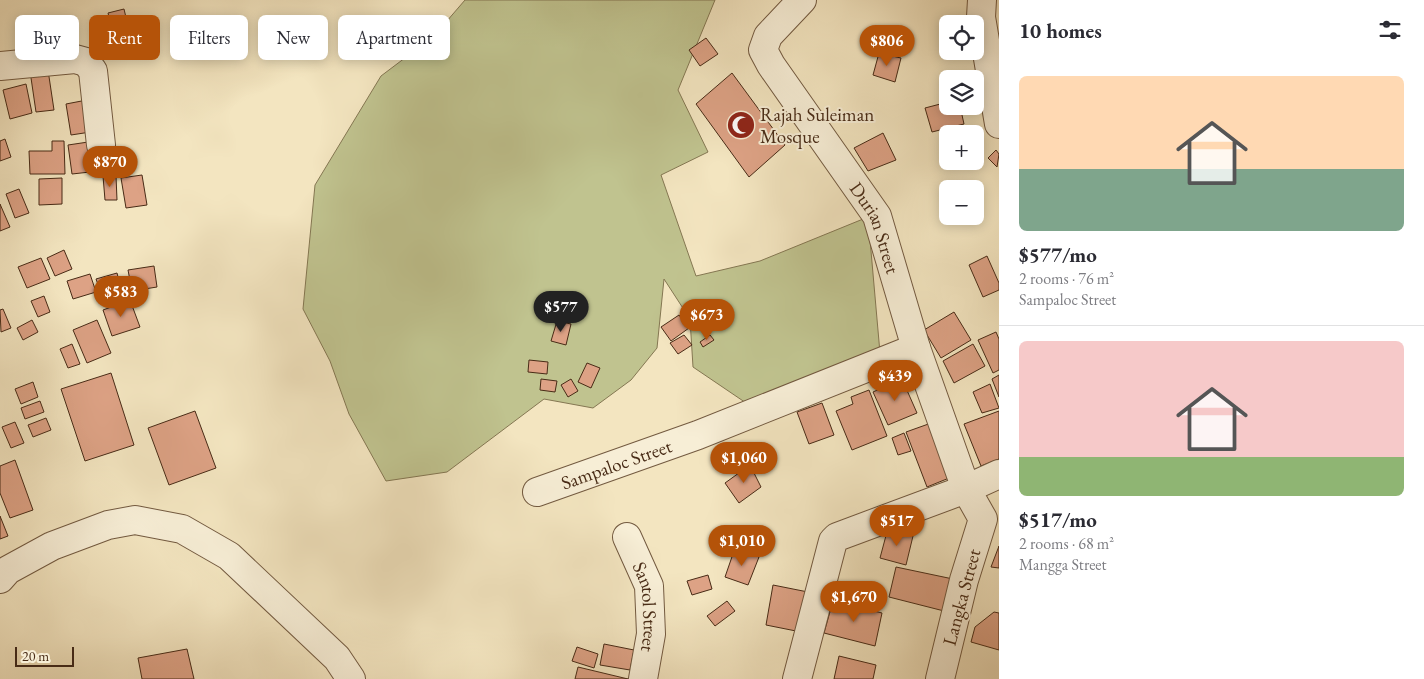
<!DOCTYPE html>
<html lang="en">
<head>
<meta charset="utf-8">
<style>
  :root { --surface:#fff; --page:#f7f7f7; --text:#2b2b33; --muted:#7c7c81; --line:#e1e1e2; --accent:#b45309 }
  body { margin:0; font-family:"EB Garamond",serif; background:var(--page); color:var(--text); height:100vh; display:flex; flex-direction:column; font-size:19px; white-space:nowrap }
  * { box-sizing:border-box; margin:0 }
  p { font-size:16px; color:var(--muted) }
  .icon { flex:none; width:28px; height:28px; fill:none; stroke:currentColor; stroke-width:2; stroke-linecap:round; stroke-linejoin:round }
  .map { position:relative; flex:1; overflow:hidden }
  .sheet { display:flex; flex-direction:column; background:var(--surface); width:425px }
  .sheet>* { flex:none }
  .guide { position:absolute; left:15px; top:15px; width:475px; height:45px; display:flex; gap:10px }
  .tools { position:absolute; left:939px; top:15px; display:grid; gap:10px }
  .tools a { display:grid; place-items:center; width:45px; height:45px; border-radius:8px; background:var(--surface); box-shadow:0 2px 12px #0003; font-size:25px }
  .scale { position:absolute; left:15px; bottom:12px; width:59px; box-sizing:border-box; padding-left:5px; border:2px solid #482b16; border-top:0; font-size:14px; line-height:18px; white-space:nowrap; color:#482b16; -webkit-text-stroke:4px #f7eed6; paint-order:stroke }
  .price { position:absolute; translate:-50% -42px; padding:0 11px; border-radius:18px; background:var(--accent); color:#fff; font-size:16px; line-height:32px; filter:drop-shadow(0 1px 2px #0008) }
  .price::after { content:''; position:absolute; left:50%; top:30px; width:15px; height:11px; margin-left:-8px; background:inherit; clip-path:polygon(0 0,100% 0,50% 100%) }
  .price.current { background:#222; color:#fff }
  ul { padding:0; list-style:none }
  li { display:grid; align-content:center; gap:10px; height:265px; padding:0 20px }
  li+li { border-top:1px solid var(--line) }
  li span { display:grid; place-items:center; height:155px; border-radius:8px; color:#555 }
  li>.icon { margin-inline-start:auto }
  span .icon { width:90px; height:90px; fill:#fffc; stroke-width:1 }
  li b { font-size:21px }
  h2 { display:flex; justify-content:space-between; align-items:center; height:60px; padding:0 20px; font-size:21px }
  .chip { padding:0 18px; border-radius:8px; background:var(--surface); box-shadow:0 2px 12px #0003; font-size:18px; line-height:45px }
  .chip.current { background:var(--accent); color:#fff }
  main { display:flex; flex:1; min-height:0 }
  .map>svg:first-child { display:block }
  .green { fill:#c0c38f; stroke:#847752 }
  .building { fill:#dda285; stroke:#482b16 }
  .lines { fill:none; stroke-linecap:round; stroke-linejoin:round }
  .minor-casing { stroke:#735a40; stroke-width:30 }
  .minor { stroke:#f7eed6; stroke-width:28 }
  .labels { text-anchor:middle; stroke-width:4; stroke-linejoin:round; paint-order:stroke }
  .poi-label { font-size:19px; fill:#482b16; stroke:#f7eed6; text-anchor:start }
  .street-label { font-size:19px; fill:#482b16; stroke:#f7eed6 }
</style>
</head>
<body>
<main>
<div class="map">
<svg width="999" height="679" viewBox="0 0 999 679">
  <rect width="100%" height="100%" fill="#f3e5c0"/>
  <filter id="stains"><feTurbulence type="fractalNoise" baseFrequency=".004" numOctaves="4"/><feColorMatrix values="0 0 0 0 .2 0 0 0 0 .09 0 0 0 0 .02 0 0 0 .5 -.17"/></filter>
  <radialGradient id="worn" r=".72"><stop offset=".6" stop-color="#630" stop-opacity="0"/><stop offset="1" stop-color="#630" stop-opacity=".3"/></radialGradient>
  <path class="green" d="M465 0H715L678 90 708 152 661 175 696 276 760 261 868 217 880 353 752 407 693 367 690 319 664 279 657 348 631 380 593 408 544 399 447 472 386 481 349 414 330 361 303 309 315 185 381 76 434 36Z"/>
  <path class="building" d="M124 9 128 26 112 30 108 13Z
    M706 38 718 54 700 66 689 50Z
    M879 53 901 58 895 82 873 75Z
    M48 70 54 110 36 112 30 71Z
    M732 73 785 145 749 177 696 104Z
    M26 84 32 113 10 119 3 90Z
    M92 99 97 131 71 135 66 104Z
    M948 102V106H960L964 124 932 132 925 108Z
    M883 133 896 160 868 171 854 148Z
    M5 139 11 157 0 161V141Z
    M52 141H64L65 174H30L29 151H52Z
    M95 141 99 171 72 174 68 145Z
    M996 150 999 154 997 167 988 158Z
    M142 175 147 205 126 208 121 178Z
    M103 176H116L117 200H105Z
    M62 178V204L39 205V179Z
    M19 189 29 213 15 218 6 194Z
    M0 204 10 227 0 231Z
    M64 250 72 269 55 276 47 258Z
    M987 256 999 283V290L983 297 969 265Z
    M41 258 50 279 27 288 18 267Z
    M154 266 157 287 132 291 128 270Z
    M117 273 119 281 99 287 96 279Z
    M90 274 96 292 73 299 67 281Z
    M44 296 50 312 38 317 31 301Z
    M130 300 140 327 112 336 103 310Z
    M3 309 11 328 1 332 0 310Z
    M954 312 971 340 941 358 924 330Z
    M679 315 689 328 671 341 661 327Z
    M32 320 38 332 23 340 17 328Z
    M97 320 111 353 87 363 73 330Z
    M557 321 571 324 566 345 551 341Z
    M996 332 999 339V370L993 373 978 340Z
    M684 335 692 345 678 354 670 343Z
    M710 335 714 340 703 347 700 342Z
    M72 344 80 364 68 368 60 349Z
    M973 344 985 366 954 383 943 361Z
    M529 360 548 362 547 374 528 372Z
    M587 363 600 368 591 388 578 382Z
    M111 373 134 445 85 461 61 389Z
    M999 375V397L992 379Z
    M541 379 557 381 555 392 540 390Z
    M571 379 578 391 568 397 561 385Z
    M902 379 917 413 888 425 873 392Z
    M33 382 38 397 21 404 15 389Z
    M990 384 999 408 982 413 973 392Z
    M869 390 887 436 852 450 836 411 853 404 851 397Z
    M40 401 44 412 25 419 21 408Z
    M822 403 834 435 809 444 797 412Z
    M195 411 216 468 169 485 148 428Z
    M999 411V459L981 466 964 424Z
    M46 418 51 430 33 437 28 425Z
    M15 422 24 443 11 448 2 427Z
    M934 422 954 476 927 487 906 432Z
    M904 433 911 451 898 455 892 438Z
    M15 460 33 510 10 518 0 493V466Z
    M750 465 761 487 739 503 725 483Z
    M0 516 8 536 0 539Z
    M888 528 913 536 906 565 880 558Z
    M999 546V568L991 567Z
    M735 548 759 557 748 585 725 577Z
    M896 567 953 579 948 612 889 597Z
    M708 575 712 589 692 595 687 581Z
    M773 585 808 592 801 632 766 625Z
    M727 601 735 611 715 626 707 616Z
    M833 601 882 613 875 646 824 633Z
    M994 612 999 613V650L971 642 975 627Z
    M604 644 634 650 630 670 600 665Z
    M577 647 598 654 594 668 572 661Z
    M187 649 194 679H142L138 658Z
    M839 656 876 665 873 679H834Z
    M578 667 628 679H575Z"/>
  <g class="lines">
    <defs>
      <g id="minor">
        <path id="s1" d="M802 0 768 36 763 50 771 65 877 216 916 348 966 489 983 519 964 580 940 679"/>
        <path d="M982 0 981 17 999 124"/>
        <path d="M0 66 75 59 86 62 93 71 101 145"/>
        <path id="s2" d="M537 492 698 435 916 348"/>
        <path id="s3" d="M627 537 649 586 651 634 643 679"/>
        <path d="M0 579 8 570 52 546 108 525 135 520 182 529 229 556 337 658 351 679"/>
        <path d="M797 679 833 541 837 537 966 489 999 474"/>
      </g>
    </defs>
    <use href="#minor" class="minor-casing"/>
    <use href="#minor" class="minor"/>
  </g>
  <defs>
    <symbol id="mosque-disc" viewBox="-11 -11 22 22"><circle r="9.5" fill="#8f2418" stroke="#f7eed6"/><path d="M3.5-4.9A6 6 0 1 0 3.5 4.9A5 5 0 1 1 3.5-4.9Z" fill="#fff"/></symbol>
  </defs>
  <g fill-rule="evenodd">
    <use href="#mosque-disc" x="725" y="109" width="32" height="32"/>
  </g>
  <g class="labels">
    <g class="poi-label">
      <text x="760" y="121">Rajah Suleiman<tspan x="760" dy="22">Mosque</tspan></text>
    </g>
    <g class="street-label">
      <text dy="7" stroke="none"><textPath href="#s1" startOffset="276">Durian Street</textPath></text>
      <text dy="7" stroke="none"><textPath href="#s2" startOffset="84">Sampaloc Street</textPath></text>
      <text transform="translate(961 597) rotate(-75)" y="7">Langka Street</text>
      <text dy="7" stroke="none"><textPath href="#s3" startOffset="74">Santol Street</textPath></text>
    </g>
  </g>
  <rect width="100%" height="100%" filter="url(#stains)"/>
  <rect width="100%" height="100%" fill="url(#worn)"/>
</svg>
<div class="tools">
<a><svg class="icon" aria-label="locate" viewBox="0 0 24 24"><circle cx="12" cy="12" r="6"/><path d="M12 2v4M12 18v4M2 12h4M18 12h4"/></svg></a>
<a><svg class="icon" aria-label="layers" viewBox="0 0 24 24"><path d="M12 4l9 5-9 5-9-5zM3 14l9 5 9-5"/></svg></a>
<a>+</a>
<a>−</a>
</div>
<div class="scale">20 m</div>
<b class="price" style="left:887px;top:67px">$806</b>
<b class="price" style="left:110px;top:188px">$870</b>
<b class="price" style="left:121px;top:318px">$583</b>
<b class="price current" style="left:561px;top:333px">$577</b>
<b class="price" style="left:707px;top:341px">$673</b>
<b class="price" style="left:895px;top:402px">$439</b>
<b class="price" style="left:744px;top:484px">$1,060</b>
<b class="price" style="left:897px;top:547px">$517</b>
<b class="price" style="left:742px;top:567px">$1,010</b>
<b class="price" style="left:854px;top:623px">$1,670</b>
<div class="guide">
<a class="chip">Buy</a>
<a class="chip current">Rent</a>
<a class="chip">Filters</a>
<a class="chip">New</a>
<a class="chip">Apartment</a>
</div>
</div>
<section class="sheet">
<h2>10 homes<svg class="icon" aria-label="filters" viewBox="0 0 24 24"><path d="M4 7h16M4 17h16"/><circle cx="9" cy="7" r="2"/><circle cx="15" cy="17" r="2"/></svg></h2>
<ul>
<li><span style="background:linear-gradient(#ffd9b3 60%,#7fa58c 0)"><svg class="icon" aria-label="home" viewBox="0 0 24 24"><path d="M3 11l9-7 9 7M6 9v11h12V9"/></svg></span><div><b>$577/mo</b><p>2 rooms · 76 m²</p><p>Sampaloc Street</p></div></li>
<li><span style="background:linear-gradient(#f6c9c9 75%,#8fb573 0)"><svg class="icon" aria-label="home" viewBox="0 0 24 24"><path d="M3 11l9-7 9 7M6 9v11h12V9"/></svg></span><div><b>$517/mo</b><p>2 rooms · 68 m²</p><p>Mangga Street</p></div></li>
</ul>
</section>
</main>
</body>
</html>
